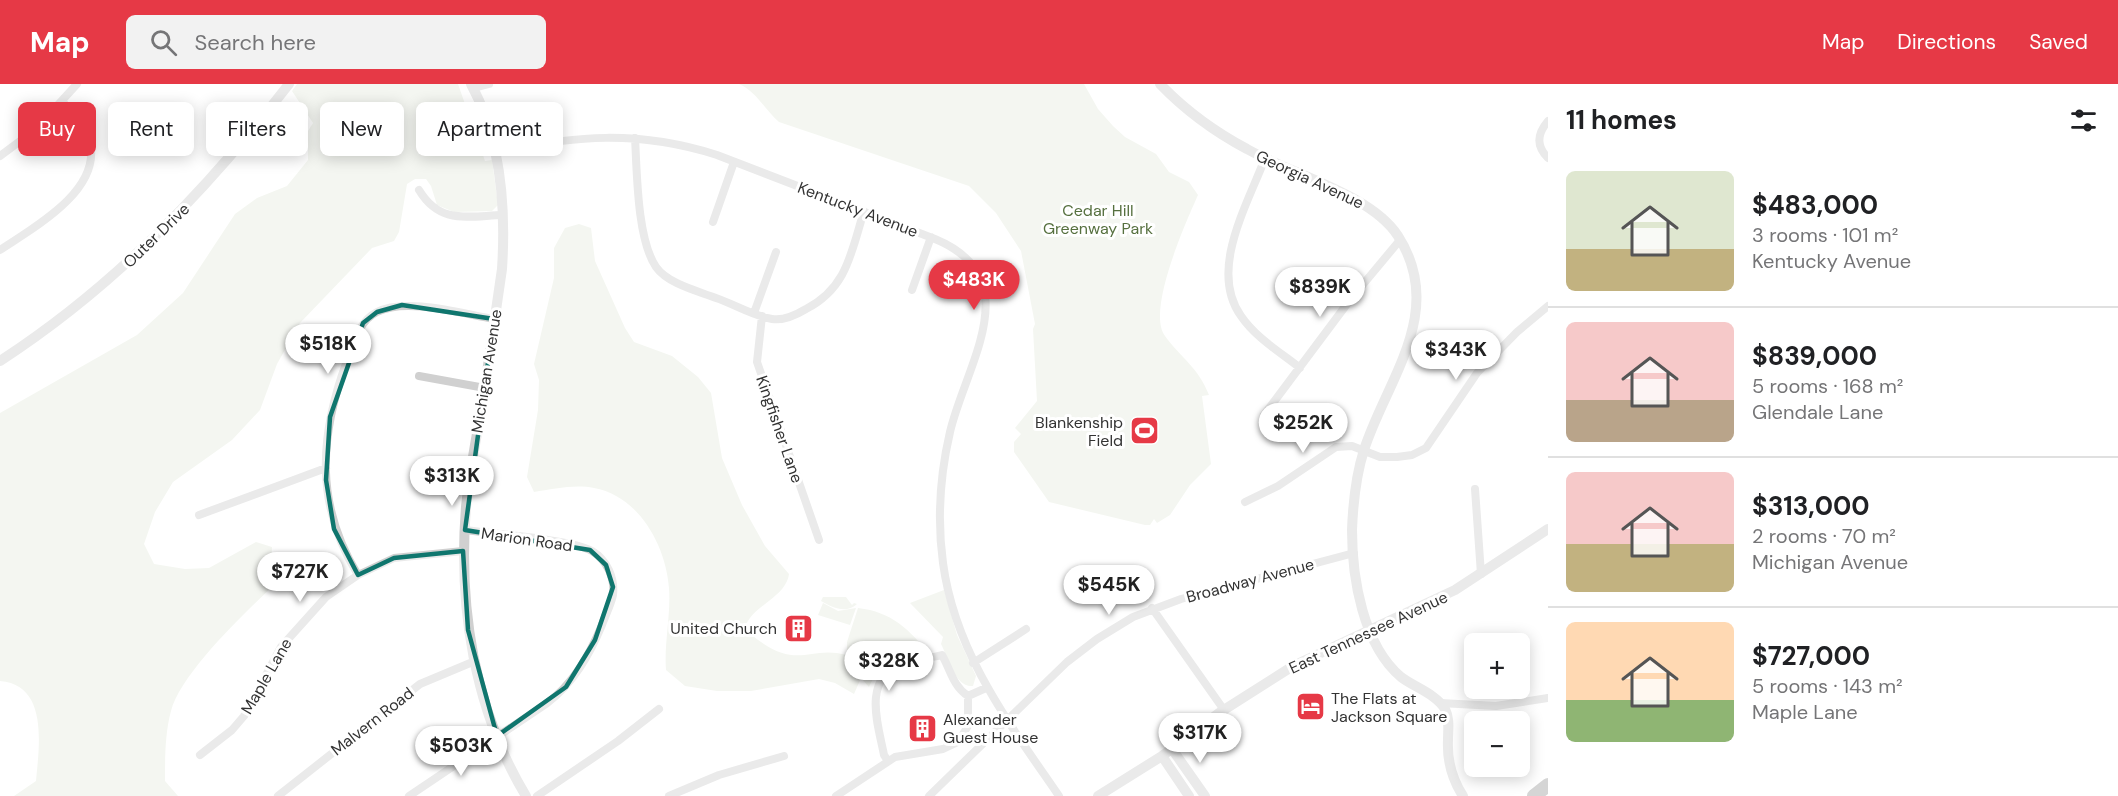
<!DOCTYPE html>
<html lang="en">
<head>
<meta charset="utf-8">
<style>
  :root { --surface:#fff; --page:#f2f2f2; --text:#202124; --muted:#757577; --line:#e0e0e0; --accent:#e63946 }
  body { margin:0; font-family:"DM Sans",sans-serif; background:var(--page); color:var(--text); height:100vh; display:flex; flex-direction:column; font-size:22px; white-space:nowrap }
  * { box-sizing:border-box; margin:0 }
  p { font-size:20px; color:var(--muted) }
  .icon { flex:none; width:33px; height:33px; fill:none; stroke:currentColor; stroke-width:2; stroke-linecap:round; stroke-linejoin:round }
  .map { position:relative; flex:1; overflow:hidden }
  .drawer { display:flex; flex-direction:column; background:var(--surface); width:570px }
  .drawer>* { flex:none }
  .hud { position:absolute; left:18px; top:18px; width:570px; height:54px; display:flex; gap:12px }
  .fabs { position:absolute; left:1464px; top:549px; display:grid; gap:12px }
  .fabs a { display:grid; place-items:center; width:66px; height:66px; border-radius:9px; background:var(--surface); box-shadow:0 3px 15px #0003; font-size:30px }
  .price { position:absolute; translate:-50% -51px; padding:0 14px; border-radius:21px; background:#fff; color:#222; font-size:20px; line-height:39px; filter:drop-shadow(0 2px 3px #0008) }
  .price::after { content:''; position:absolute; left:50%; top:36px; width:18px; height:14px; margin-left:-9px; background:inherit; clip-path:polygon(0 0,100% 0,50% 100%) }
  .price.selected { background:var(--accent); color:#fff }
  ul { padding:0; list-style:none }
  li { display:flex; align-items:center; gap:18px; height:150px; padding:0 18px }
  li+li { border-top:2px solid var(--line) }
  li span { display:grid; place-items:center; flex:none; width:168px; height:120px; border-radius:9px; color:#555 }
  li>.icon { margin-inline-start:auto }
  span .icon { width:72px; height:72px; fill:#fffc; stroke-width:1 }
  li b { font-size:26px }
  h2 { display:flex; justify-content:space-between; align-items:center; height:72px; padding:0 18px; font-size:26px }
  .chip { padding:0 21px; border-radius:9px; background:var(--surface); box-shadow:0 3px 15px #0003; font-size:21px; line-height:54px }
  .chip.selected { background:var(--accent); color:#fff }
  header { display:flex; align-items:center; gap:36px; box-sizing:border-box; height:84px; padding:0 30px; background:var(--accent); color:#fff }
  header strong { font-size:28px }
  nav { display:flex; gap:33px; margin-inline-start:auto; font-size:21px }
  .search { width:420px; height:54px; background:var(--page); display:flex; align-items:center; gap:15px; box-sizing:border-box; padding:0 21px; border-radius:9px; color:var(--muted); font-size:22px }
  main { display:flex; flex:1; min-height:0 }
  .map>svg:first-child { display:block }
  .green { fill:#e6ecdf }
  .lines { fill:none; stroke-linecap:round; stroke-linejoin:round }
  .minor { stroke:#d0d0d0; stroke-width:8 }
  .tertiary { stroke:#d0d0d0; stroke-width:10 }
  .trunk { stroke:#a2a2a2; stroke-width:14 }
  .marked { fill:none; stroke:#0f766e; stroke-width:4.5; stroke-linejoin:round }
  .labels { text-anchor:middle; stroke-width:6; stroke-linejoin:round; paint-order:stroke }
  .street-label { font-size:16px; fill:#333; stroke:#fff }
  .park-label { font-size:16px; fill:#56703f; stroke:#fff }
  .poi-label { font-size:16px; fill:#333; stroke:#fff; text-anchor:end }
</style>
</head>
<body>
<header>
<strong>Map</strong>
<div class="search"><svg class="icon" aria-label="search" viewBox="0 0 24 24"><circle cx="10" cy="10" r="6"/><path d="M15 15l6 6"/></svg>Search here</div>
<nav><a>Map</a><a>Directions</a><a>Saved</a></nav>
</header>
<main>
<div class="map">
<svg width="1548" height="712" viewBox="0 0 1548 712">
  <rect width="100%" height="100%" fill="#fff"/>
  <path class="green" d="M297 0H458L485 77 492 76 498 121 492 127 454 128 437 121 431 102 426 95H415L407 100 399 148 394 157 372 164 300 239 277 280 260 326 232 356 173 398 155 428 144 460 154 480 185 485 209 484 256 458 272 463 270 505C242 531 180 591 171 627 165 649 165 674 165 697L178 712H14L36 697C39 663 49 601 0 597V329L137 251 183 209 235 130 257 114 287 102 308 76V47L313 39 292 7Z
    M739 0H1084L1098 25 1113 42 1125 53 1156 70 1169 88 1189 98 1198 111C1186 138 1146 227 1165 252 1181 274 1198 283 1209 311L1202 312 1211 380 1190 401 1170 431 1157 439 1154 435 1150 441H1145L1049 418 1014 368V358L1021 350 1015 344 1037 317 1033 245 1035 240 1021 167 996 129 969 102 779 38C765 26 756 7 739 0Z
    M579 140 591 144 595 177 625 244 634 258 672 272 698 293 711 309 722 374 742 421 765 462 789 490C786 513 754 521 746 541 749 550 754 553 761 558 800 585 810 561 847 571V558L858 524C892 528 909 545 930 571L922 573V567C898 571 879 580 869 603L861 594 854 610 835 599 819 595 751 607H717L685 602 666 586C664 559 671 531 669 504 666 462 639 412 594 404 575 400 553 405 534 408L527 393 538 326 539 296 534 280 554 194V164L565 144Z
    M944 506 957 551 976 592 973 602C955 604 948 573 941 560L943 553 910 519Z
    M823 513H846L852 521 854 519 857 520C846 530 833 524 821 517Z
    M823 519 838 527 856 524 850 541 818 531Z"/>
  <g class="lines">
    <path class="minor" d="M474 4 489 0
      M1548 37C1537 50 1536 62 1548 74
      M635 54C637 88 637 155 656 183 668 200 698 207 716 214 734 220 753 232 772 235 784 237 796 231 806 225 847 204 851 169 864 127
      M495 69C574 51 638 46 717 71L935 155C1030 194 965 282 950 348 940 391 937 435 943 479 955 569 1009 639 1059 712
      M0 72 35 46 77 0
      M1265 74C1248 120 1208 186 1241 232 1256 254 1280 268 1300 284
      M419 106C440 141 468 132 503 131
      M713 138 734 78
      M0 166C33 144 101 107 90 59 86 44 72 28 62 17
      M912 206 931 153
      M754 229 776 168
      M762 232 757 278 819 456
      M419 292 485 304
      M1264 331 1350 216 1400 156
      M1475 405 1481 490
      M1245 418 1278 402 1336 363 1352 362 1380 373H1397L1412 371 1426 364 1477 289 1517 248 1548 222
      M199 431 326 384
      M358 491C315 421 319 352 347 277 354 258 359 237 377 228 406 213 463 230 494 235
      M1152 524 1224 626
      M973 579 1026 545
      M1440 619 1496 622 1548 614
      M200 671 232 646 244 632 281 563 326 513 358 491 394 474 463 467
      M888 677 884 671C878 640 862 596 901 579 913 574 929 575 942 571 951 587 953 602 968 612L986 604
      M278 712 420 600 475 577
      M409 712 546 620C573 600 589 572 602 541 605 532 611 521 613 511 615 494 607 476 592 467 570 455 493 450 465 446
      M537 712 618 657 659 625
      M669 712 719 691 784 672
      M836 712 895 673 943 665 958 658 968 642V612
      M929 712 1067 578 1097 555 1133 533 1181 515 1354 469"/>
    <path class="tertiary" d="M471 0C501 55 506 123 502 185 496 224 491 263 485 302 479 342 470 382 466 423 458 522 474 626 526 712
      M1160 0C1185 26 1215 48 1247 65 1291 90 1371 110 1398 152 1447 228 1386 297 1364 366 1356 391 1353 420 1352 446 1352 494 1363 561 1401 593 1414 603 1436 610 1445 625 1450 635 1448 645 1448 656 1447 676 1452 695 1463 712
      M0 277C114 203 206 107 289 0
      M1172 665 1205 712
      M1162 672 1189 712
      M1098 712 1162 672 1219 629 1293 582 1455 506 1548 445"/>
    <path class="trunk" d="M1534 712 1548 701"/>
  </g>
  <path d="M0 0H1548V712H0ZM402 221 494 235 465 446 590 466 606 481 613 503 595 556 566 603 497 652 468 546 463 467 394 474 358 491 334 445 326 396 330 333 363 239 377 228Z" fill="#fff" fill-opacity=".55" fill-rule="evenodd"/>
  <path class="marked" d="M402 221 494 235 465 446 590 466 606 481 613 503 595 556 566 603 497 652 468 546 463 467 394 474 358 491 334 445 326 396 330 333 363 239 377 228Z"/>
  <defs>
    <symbol id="stadium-square" viewBox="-11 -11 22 22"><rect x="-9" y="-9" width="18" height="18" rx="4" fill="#e63946" stroke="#fff"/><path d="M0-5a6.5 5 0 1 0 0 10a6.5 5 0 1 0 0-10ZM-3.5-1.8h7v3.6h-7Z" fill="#fff"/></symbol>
    <symbol id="building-square" viewBox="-11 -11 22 22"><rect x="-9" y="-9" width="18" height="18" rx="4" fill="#e63946" stroke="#fff"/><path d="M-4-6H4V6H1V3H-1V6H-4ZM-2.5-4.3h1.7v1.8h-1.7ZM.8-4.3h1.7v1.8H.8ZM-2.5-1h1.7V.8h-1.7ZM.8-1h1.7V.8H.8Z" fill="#fff"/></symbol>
    <symbol id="hotel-square" viewBox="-11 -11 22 22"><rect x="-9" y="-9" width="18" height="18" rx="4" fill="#e63946" stroke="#fff"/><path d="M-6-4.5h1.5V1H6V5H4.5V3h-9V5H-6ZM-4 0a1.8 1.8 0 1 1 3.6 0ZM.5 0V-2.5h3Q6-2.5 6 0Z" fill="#fff"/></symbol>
  </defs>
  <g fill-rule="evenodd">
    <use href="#stadium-square" x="1128" y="330" width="33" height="33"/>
    <use href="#building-square" x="782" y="528" width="33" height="33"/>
    <use href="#hotel-square" x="1294" y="606" width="33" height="33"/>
    <use href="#building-square" x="906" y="628" width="33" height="33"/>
  </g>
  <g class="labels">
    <g class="street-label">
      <text transform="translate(1310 95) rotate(25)" y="6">Georgia Avenue</text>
      <text transform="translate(858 125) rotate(21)" y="6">Kentucky Avenue</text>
      <text transform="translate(156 151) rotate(-44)" y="6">Outer Drive</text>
      <text transform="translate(486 287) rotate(-81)" y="6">Michigan Avenue</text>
      <text transform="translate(780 345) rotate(71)" y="6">Kingfisher Lane</text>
      <text transform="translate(527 455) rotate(8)" y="6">Marion Road</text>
      <text transform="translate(1250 496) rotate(-15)" y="6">Broadway Avenue</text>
      <text transform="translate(1368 548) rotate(-25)" y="6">East Tennessee Avenue</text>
      <text transform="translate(266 592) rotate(-60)" y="6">Maple Lane</text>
      <text transform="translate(372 637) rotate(-38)" y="6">Malvern Road</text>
    </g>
    <g class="park-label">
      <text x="1098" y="132">Cedar Hill<tspan x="1098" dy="18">Greenway Park</tspan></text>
    </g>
    <g class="poi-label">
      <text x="1123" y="344">Blankenship<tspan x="1123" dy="18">Field</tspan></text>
      <text x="777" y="550">United Church</text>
      <text x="1331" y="620" text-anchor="start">The Flats at<tspan x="1331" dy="18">Jackson Square</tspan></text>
      <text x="943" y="641" text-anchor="start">Alexander<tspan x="943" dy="18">Guest House</tspan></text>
    </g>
  </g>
</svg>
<div class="fabs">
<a>+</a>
<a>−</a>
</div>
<b class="price selected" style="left:974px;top:227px">$483K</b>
<b class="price" style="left:1320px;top:234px">$839K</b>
<b class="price" style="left:328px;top:291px">$518K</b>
<b class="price" style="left:1456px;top:297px">$343K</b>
<b class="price" style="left:1303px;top:370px">$252K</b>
<b class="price" style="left:452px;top:423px">$313K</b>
<b class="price" style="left:300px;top:519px">$727K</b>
<b class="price" style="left:1109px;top:532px">$545K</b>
<b class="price" style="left:889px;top:608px">$328K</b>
<b class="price" style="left:1200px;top:680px">$317K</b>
<b class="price" style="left:461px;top:693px">$503K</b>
<div class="hud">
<a class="chip selected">Buy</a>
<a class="chip">Rent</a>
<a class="chip">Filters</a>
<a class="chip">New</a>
<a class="chip">Apartment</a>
</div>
</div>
<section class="drawer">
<h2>11 homes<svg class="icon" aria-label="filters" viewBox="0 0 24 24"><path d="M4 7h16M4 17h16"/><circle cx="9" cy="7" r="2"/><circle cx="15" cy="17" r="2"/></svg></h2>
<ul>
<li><span style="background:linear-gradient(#dfe7d0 65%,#c2b280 0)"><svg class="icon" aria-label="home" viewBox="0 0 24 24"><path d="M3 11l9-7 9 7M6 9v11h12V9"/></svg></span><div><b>$483,000</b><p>3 rooms · 101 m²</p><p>Kentucky Avenue</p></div></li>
<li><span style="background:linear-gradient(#f6c9c9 65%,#b9a48a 0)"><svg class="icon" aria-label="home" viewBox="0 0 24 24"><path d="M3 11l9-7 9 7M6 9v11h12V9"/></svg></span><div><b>$839,000</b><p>5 rooms · 168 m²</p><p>Glendale Lane</p></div></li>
<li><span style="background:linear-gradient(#f6c9c9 60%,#c2b280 0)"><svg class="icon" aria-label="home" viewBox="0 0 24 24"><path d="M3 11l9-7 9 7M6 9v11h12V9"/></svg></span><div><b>$313,000</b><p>2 rooms · 70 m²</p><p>Michigan Avenue</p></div></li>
<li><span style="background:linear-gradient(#ffd9b3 65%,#8fb573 0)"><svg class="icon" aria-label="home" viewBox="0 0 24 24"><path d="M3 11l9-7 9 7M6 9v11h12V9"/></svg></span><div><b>$727,000</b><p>5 rooms · 143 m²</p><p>Maple Lane</p></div></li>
</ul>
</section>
</main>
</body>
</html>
